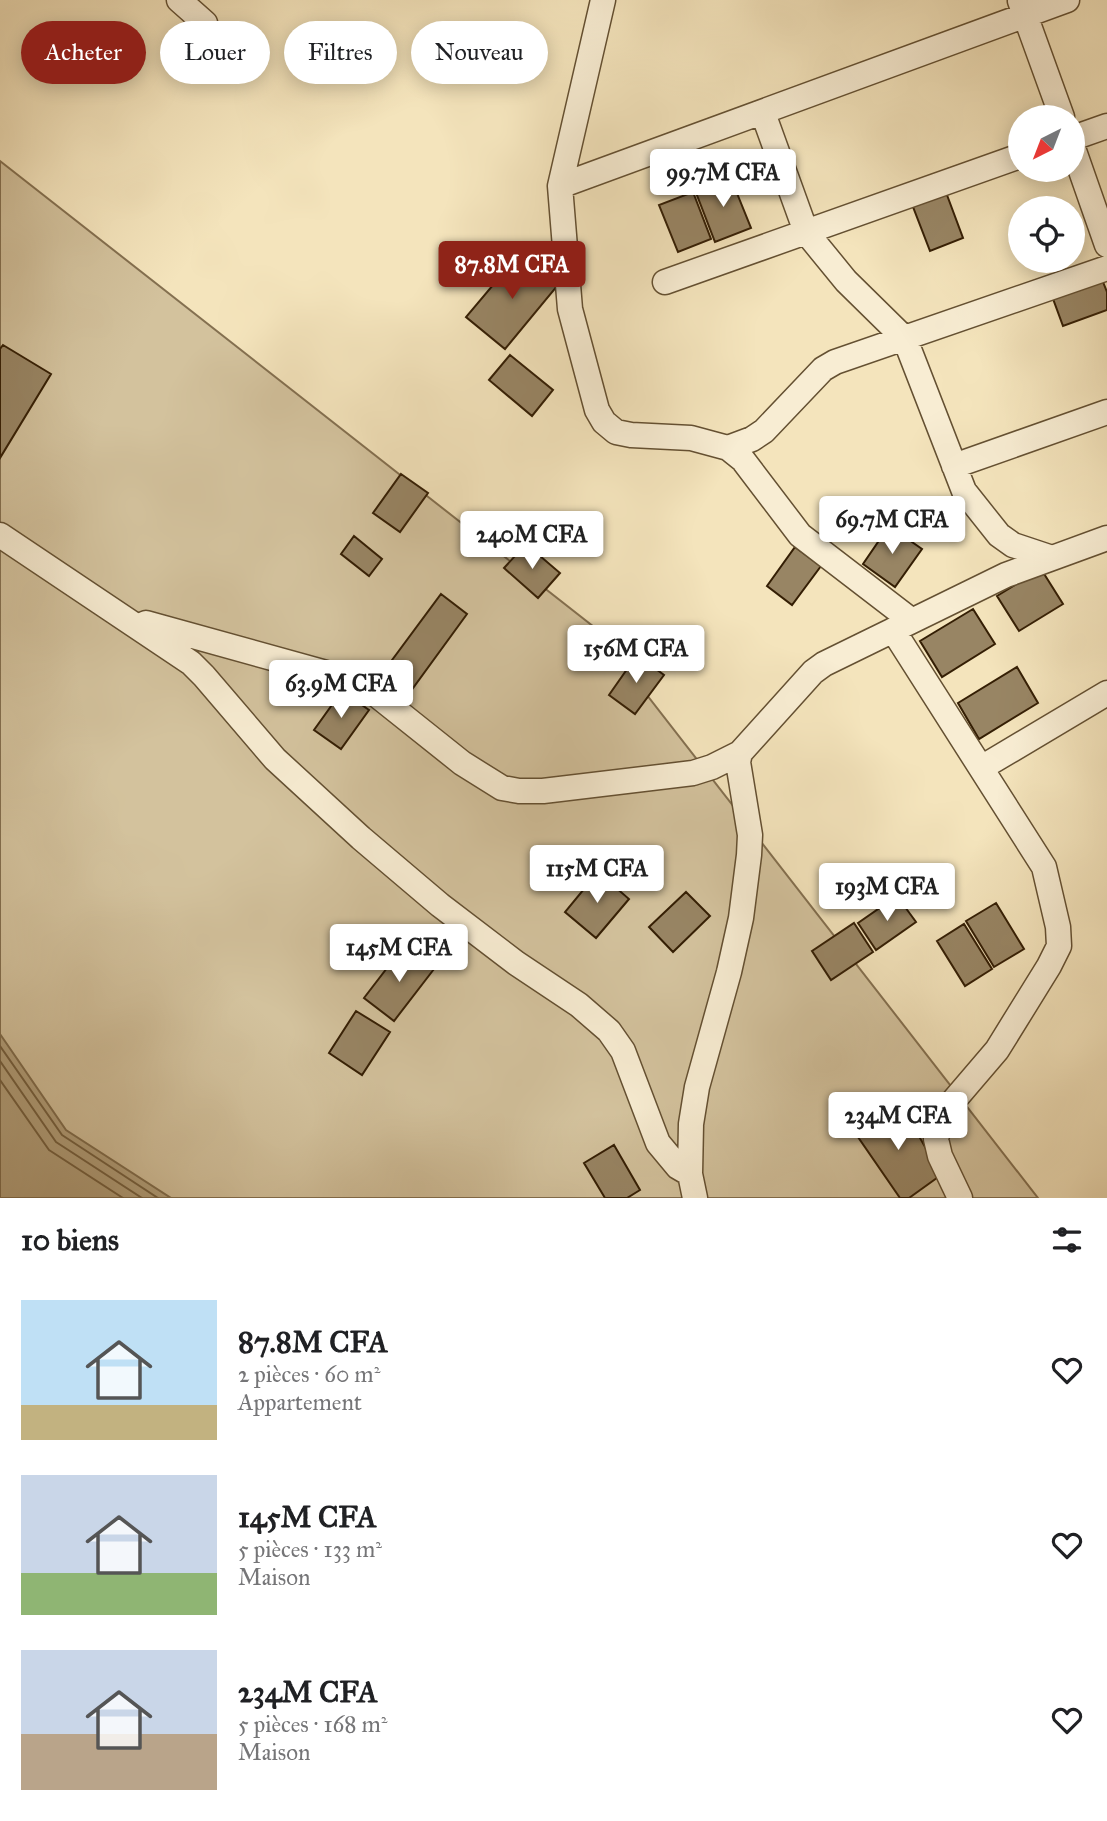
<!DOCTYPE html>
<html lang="fr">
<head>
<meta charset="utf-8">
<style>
  :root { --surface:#fff; --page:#f6f6f6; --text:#202124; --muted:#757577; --accent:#8f2418 }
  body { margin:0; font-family:"IM FELL Great Primer",serif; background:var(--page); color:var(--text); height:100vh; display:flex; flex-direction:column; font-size:26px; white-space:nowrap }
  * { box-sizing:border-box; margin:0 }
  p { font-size:23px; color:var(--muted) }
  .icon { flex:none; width:38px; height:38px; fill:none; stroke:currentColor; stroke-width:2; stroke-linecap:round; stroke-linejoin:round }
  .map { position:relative; height:1198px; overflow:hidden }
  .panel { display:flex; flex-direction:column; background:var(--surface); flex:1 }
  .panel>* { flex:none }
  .hud { position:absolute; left:21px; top:21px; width:700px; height:63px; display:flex; gap:14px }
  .needle { width:46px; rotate:222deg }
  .tools { position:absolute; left:1008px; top:105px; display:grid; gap:14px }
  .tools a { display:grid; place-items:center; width:77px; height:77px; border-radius:50%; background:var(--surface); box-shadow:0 4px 18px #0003; font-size:35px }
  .price { position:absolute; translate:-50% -60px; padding:0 16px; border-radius:7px; background:#fff; color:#222; font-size:23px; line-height:46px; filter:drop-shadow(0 2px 4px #0008) }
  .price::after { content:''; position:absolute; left:50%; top:42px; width:21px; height:16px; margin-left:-10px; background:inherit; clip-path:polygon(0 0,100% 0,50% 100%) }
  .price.current { background:var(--accent); color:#fff }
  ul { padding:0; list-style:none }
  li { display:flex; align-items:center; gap:21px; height:175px; padding:0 21px }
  li span { display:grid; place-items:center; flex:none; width:196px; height:140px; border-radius:0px; color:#555 }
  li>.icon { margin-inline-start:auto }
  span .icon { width:84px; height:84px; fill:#fffc; stroke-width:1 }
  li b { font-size:30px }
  h2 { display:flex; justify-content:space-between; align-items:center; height:84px; padding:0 21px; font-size:30px }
  .tag { padding:0 24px; border-radius:32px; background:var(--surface); box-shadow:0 4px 18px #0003; font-size:24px; line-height:63px }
  .tag.current { background:var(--accent); color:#fff }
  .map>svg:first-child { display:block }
  .green { fill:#d3c29d; stroke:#847050; stroke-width:2 }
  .water { fill:#b3a17d; stroke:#806d4d; stroke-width:2 }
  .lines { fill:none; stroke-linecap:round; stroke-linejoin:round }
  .shore { stroke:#746040; stroke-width:2 }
  .building { fill:#988564; stroke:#341e04; stroke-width:2 }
  .minor-casing { stroke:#645032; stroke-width:27 }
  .minor { stroke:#f8edd3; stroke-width:24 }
</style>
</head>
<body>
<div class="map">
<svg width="1107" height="1198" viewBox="0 0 1107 1198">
  <rect width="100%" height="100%" fill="#f4e4bc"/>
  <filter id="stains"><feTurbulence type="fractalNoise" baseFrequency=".00286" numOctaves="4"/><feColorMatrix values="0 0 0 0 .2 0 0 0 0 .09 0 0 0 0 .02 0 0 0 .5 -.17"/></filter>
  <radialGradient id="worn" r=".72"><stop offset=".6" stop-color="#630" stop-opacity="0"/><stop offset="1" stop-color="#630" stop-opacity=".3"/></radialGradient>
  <path class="green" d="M0 161 594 627 1038 1198H0Z"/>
  <path class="water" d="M0 1034 66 1130 171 1198H0Z"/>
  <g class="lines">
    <path class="shore" d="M0 1046 62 1135 158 1198
      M0 1061 56 1142 142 1198
      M0 1080 49 1150 123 1198"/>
  </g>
  <path class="building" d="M730 176 751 228 715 242 695 190Z
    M944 187 963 238 930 251 910 199Z
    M693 192 711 239 678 252 659 205Z
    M520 253 558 285 505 349 466 317Z
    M1101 277 1107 292V310L1063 326 1052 296Z
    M3 345 51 374 0 458V349Z
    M510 355 553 390 532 416 489 380Z
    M401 474 428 493 400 532 373 513Z
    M889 526 922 549 895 587 863 564Z
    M354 536 382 559 369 576 341 554Z
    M526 544 560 573 538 598 504 568Z
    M795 547 821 566 792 605 767 586Z
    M1041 569 1063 604 1019 631 997 596Z
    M441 594 467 614 405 699 378 679Z
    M973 609 995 644 942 677 920 641Z
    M637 655 664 675 635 714 609 695Z
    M1017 667 1038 703 979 739 958 703Z
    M342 691 369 710 341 749 314 730Z
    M598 872 629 899 596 938 565 912Z
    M686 892 710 916 673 952 649 927Z
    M897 896 916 922 876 950 858 923Z
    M996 903 1024 949 994 967 966 921Z
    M854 923 873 952 831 980 812 951Z
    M964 924 992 969 965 986 937 941Z
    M404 946 434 969 394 1021 364 998Z
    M356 1011 390 1032 362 1075 329 1053Z
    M903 1108 941 1175 909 1198H900L858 1137 864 1115 872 1110 886 1119Z
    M614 1145 640 1190 627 1198H605L584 1163Z"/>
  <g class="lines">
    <defs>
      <path id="minor" d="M179 0 205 23
        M603 0 560 186 570 309 597 410 604 422 616 432 631 435 691 438 728 448 743 460 800 535 912 621
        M1020 1 1062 117
        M763 113 806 232 846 281 905 339 964 491 999 535 1013 545 1052 558
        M1073 138 1107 126
        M1073 148 1107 245
        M560 186 1067 0
        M665 282 1020 156
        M728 448 752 439 764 431 823 369 835 362 1107 268
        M954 466 1107 412
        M0 535 191 663 204 676 275 759 361 838 440 905 516 963 579 1005 609 1031 623 1051 658 1143 678 1167 690 1174
        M146 623 348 679 373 692 462 763 502 788 519 791H543L693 773 712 767 740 753
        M893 630 1044 867 1058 927 1059 946 1049 966 997 1050 950 1105 940 1123 936 1139 940 1156 960 1198
        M981 768 1107 693
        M695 1198 690 1174 691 1124 697 1087 729 972 741 918 749 855 750 835 738 762 740 753 813 672 824 664 1006 575 1107 538"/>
    </defs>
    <use href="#minor" class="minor-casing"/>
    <use href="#minor" class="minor"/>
  </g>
  <rect width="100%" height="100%" filter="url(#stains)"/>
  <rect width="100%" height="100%" fill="url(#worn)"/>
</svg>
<div class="tools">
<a><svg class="needle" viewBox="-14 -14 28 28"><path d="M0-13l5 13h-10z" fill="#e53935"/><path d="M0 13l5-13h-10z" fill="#757577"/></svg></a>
<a><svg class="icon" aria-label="locate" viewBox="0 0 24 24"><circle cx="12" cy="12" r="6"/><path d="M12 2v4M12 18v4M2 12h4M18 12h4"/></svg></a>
</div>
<b class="price" style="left:723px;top:209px">99.7M CFA</b>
<b class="price current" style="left:512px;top:301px">87.8M CFA</b>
<b class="price" style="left:892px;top:556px">69.7M CFA</b>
<b class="price" style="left:532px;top:571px">240M CFA</b>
<b class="price" style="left:636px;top:685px">156M CFA</b>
<b class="price" style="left:341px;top:720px">63.9M CFA</b>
<b class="price" style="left:597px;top:905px">115M CFA</b>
<b class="price" style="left:887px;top:923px">193M CFA</b>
<b class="price" style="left:399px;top:984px">145M CFA</b>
<b class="price" style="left:898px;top:1152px">234M CFA</b>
<div class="hud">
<a class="tag current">Acheter</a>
<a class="tag">Louer</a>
<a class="tag">Filtres</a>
<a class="tag">Nouveau</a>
</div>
</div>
<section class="panel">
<h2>10 biens<svg class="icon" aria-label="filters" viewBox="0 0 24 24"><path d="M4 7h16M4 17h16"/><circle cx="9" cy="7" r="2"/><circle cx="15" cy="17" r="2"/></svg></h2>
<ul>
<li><span style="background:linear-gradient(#bfe0f5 75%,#c2b280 0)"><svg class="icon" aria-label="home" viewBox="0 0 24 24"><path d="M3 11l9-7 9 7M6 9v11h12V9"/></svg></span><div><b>87.8M CFA</b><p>2 pièces · 60 m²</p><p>Appartement</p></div><svg class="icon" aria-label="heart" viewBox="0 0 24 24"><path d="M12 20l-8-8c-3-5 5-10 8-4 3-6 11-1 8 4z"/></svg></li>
<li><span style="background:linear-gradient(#c9d6e8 70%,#8fb573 0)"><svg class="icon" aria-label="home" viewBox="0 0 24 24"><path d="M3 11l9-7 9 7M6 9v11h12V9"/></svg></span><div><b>145M CFA</b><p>5 pièces · 133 m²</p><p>Maison</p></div><svg class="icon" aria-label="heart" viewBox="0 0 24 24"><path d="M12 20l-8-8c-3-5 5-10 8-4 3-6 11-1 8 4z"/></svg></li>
<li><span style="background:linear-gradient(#c9d6e8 60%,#b9a48a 0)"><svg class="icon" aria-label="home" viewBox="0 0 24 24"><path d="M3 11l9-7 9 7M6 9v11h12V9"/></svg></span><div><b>234M CFA</b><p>5 pièces · 168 m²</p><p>Maison</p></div><svg class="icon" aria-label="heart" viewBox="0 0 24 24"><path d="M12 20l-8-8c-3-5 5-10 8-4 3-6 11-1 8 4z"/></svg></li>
</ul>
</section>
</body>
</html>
